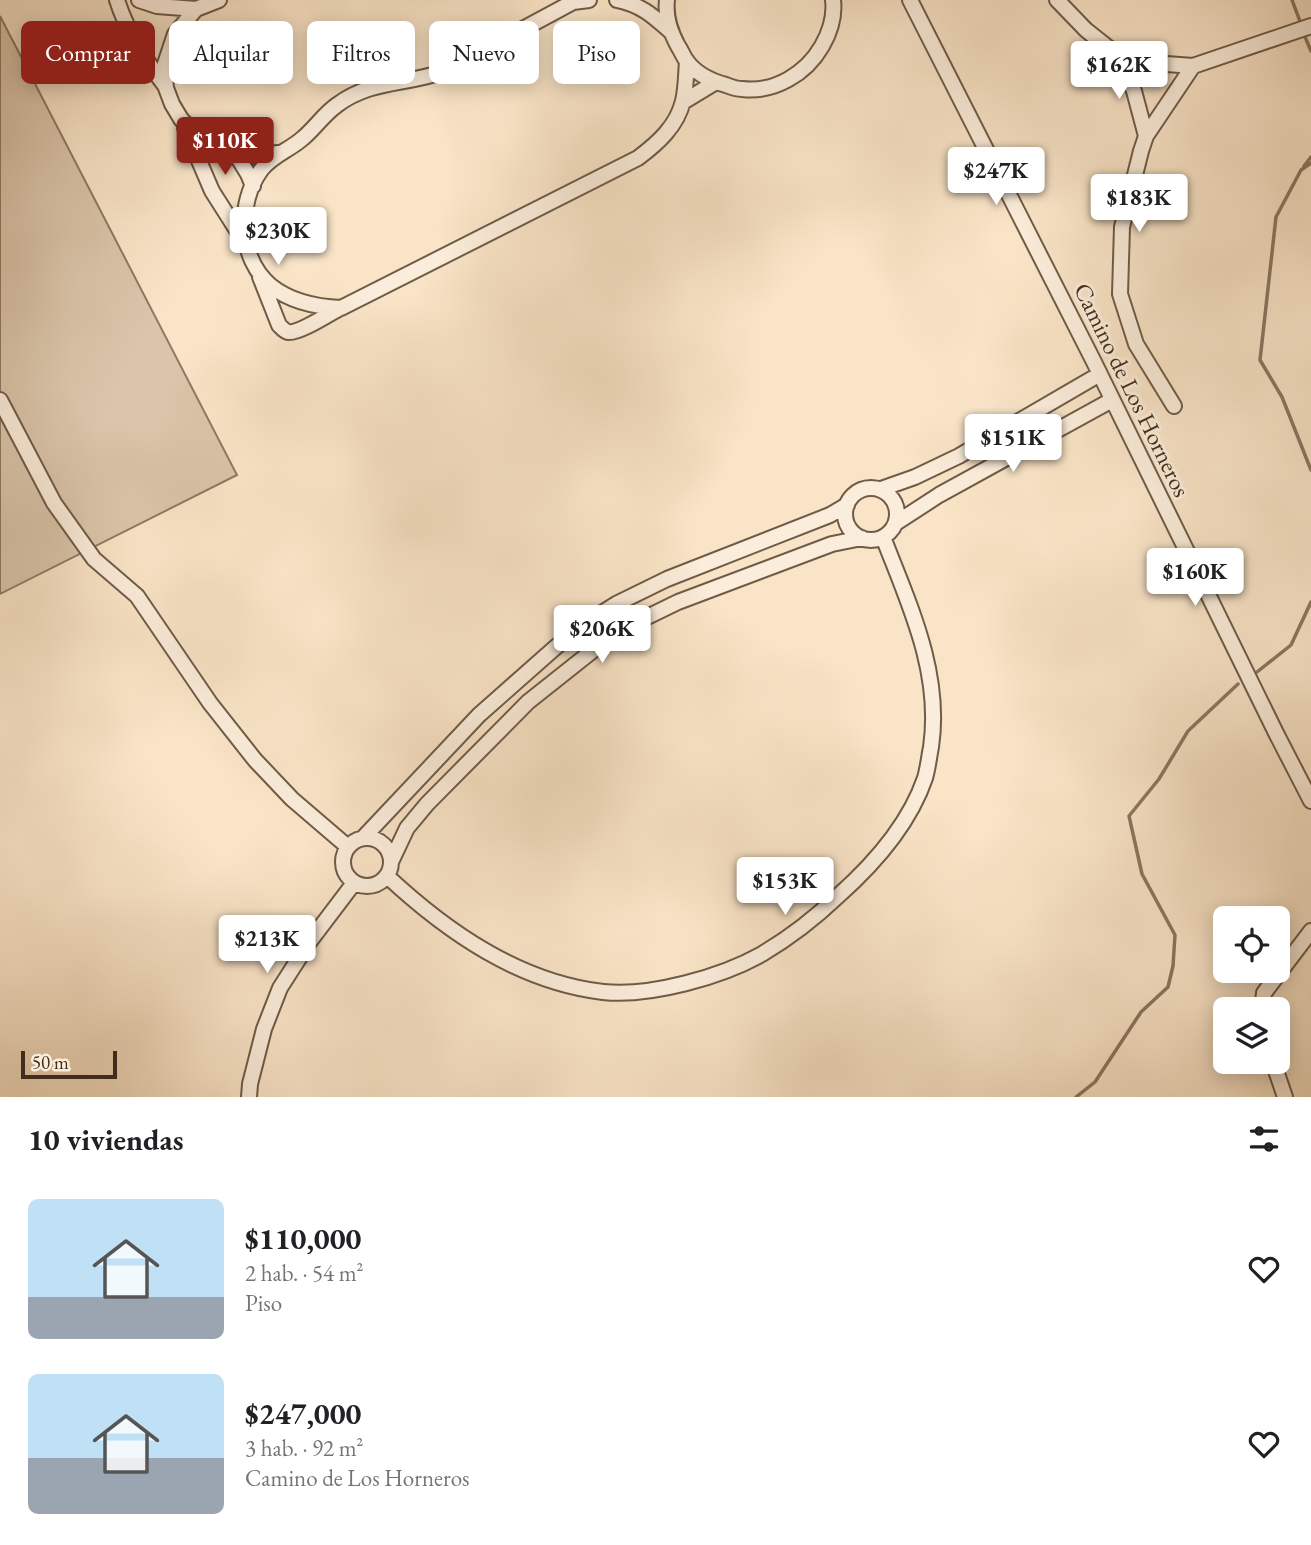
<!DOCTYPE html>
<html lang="es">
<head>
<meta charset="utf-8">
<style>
  :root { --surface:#fff; --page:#f2f2f2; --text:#202124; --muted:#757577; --accent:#8f2418 }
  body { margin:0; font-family:"EB Garamond",serif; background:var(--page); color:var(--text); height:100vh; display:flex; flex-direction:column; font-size:26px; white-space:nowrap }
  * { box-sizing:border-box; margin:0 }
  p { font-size:23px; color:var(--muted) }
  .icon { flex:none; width:38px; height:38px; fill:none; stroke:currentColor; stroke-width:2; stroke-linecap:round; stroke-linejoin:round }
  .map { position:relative; height:1097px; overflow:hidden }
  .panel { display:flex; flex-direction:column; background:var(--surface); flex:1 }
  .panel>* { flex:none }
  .guide { position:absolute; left:21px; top:21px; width:700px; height:63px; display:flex; gap:14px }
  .fabs { position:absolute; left:1213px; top:906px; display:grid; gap:14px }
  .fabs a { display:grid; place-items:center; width:77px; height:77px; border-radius:10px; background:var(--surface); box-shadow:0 4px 18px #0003; font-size:35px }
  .scale { position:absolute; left:21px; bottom:18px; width:96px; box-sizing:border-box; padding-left:7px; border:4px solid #422d1c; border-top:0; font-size:19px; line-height:24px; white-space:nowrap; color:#422d1c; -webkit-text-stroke:5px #fbeddb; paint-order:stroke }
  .price { position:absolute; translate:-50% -60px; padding:0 16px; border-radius:7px; background:#fff; color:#222; font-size:23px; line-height:46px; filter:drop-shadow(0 2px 4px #0008) }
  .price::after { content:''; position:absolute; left:50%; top:42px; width:21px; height:16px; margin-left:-10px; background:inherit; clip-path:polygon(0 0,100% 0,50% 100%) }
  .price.selected { background:var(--accent); color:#fff }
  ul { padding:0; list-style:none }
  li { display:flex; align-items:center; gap:21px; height:175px; padding:0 28px }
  li span { display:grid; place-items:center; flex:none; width:196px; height:140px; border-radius:10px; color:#555 }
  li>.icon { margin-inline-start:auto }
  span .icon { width:84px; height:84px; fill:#fffc; stroke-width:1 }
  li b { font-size:30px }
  h2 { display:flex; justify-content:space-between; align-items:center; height:84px; padding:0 28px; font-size:30px }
  .pill { padding:0 24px; border-radius:10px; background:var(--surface); box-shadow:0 4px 18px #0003; font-size:24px; line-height:63px }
  .pill.selected { background:var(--accent); color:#fff }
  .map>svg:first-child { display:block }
  .green { fill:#dac5aa; stroke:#8e7963; stroke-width:2 }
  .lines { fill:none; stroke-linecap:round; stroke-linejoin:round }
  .stream { stroke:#8b7660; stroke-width:3.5 }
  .minor-casing { stroke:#705b47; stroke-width:18 }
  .minor { stroke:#fbeddb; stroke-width:14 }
  .labels { text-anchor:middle; stroke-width:6; stroke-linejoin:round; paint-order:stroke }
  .street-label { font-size:24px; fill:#422d1c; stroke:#fbeddb }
</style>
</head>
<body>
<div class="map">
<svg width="1311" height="1097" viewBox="0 0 1311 1097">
  <rect width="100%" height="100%" fill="#f9e4c7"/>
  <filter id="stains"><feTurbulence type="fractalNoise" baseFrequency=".00286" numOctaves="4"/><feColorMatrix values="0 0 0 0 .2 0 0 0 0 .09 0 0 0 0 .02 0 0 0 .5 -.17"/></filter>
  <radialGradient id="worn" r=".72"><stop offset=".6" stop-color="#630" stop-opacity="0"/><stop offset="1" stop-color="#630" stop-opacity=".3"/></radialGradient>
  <path class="green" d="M0 16 237 475 0 594Z"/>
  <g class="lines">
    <path class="stream" d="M1292 0 1301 24
      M1303 32 1311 51
      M1311 163 1301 170 1276 217 1260 360 1282 397 1311 470
      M1304 166 1311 157
      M1257 672 1291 645 1311 602
      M1076 1097 1095 1082 1141 1012 1168 987 1173 966 1175 935 1142 874 1129 816 1159 779 1188 731 1238 684"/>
    <defs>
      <path id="minor" d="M117 0C127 32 145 60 166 87
        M139 0 157 6 196 9
        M219 0 196 9 175 34 164 67 166 88 172 104 181 119 202 141 224 152 237 156 248 174 253 186
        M589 0 573 2C543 18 514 34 484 50 470 57 456 66 442 72 405 85 370 80 337 105 324 114 315 128 303 138 290 150 272 155 261 170 237 203 238 258 271 286 291 302 317 307 341 308L638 158C658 143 677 126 683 101 686 89 686 74 687 61
        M617 0C641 5 652 15 670 31
        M667 0C665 17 670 31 678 46 681 50 683 56 686 60 695 73 711 81 726 85 731 87 737 89 742 89 774 93 806 74 822 46 830 32 835 16 833 0
        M910 0 1094 362 1276 733 1311 801
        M1057 0 1086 30 1120 57 1153 63 1193 66 1311 26
        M1120 57 1134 91 1146 136
        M683 102 716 82
        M185 128 212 191 245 243
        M237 156H256L278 153
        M260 277 279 325C282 328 284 331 288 332 298 334 329 314 340 308
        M0 400 54 503 94 559 137 596 210 703 255 760 292 799 348 847
        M1174 406 1136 344 1120 294 1122 227 1141 151 1146 136 1193 66
        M845 514a26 26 0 1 1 52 0a26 26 0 1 1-52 0Z
        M881 489 915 477 959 456 1100 374
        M896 523 939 495 1112 400
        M343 862a24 24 0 1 1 48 0a24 24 0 1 1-48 0Z
        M363 838 479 715 557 646 586 623 618 603 667 579 830 515 847 505
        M391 862 407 828 427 804 528 702 601 644 641 620 678 602 832 544 862 538
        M387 876C447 932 519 982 603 992 650 997 721 977 762 954 789 938 815 918 838 896 874 864 909 825 925 778 928 768 929 757 931 747 942 673 909 604 883 537
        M1262 1010 1264 993 1311 931
        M1273 1062 1285 1097
        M249 1097 250 1084 264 1029 280 988 310 941 354 883"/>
    </defs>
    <use href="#minor" class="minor-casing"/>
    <use href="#minor" class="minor"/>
  </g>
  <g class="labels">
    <g class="street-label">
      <text transform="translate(1132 390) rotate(64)" y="8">Camino de Los Horneros</text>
    </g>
  </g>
  <rect width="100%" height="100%" filter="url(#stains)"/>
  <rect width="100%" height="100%" fill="url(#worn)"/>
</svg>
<div class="fabs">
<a><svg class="icon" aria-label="locate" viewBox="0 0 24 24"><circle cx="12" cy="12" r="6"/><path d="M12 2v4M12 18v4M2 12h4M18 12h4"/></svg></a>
<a><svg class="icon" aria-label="layers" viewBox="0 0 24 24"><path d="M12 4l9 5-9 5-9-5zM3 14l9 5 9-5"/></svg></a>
</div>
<div class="scale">50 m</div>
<b class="price" style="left:1119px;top:101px">$162K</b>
<b class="price selected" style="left:225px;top:177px">$110K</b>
<b class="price" style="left:996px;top:207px">$247K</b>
<b class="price" style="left:1139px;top:234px">$183K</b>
<b class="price" style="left:278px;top:267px">$230K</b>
<b class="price" style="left:1013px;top:474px">$151K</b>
<b class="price" style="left:1195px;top:608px">$160K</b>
<b class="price" style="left:602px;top:665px">$206K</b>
<b class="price" style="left:785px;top:917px">$153K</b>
<b class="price" style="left:267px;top:975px">$213K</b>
<div class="guide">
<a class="pill selected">Comprar</a>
<a class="pill">Alquilar</a>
<a class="pill">Filtros</a>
<a class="pill">Nuevo</a>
<a class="pill">Piso</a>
</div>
</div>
<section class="panel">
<h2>10 viviendas<svg class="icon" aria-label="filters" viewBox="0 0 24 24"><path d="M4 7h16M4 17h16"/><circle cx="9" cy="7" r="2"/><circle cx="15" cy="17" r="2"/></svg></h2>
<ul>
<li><span style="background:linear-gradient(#bfe0f5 70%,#9aa5b1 0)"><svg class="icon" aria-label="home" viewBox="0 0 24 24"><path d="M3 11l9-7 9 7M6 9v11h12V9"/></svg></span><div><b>$110,000</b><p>2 hab. · 54 m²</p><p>Piso</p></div><svg class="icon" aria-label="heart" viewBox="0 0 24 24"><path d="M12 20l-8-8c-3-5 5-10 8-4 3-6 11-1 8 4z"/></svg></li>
<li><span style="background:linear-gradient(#bfe0f5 60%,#9aa5b1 0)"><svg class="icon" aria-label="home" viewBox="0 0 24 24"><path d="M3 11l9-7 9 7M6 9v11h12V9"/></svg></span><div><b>$247,000</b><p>3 hab. · 92 m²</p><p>Camino de Los Horneros</p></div><svg class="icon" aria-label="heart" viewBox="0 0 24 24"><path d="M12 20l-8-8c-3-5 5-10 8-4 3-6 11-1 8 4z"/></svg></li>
</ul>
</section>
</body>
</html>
